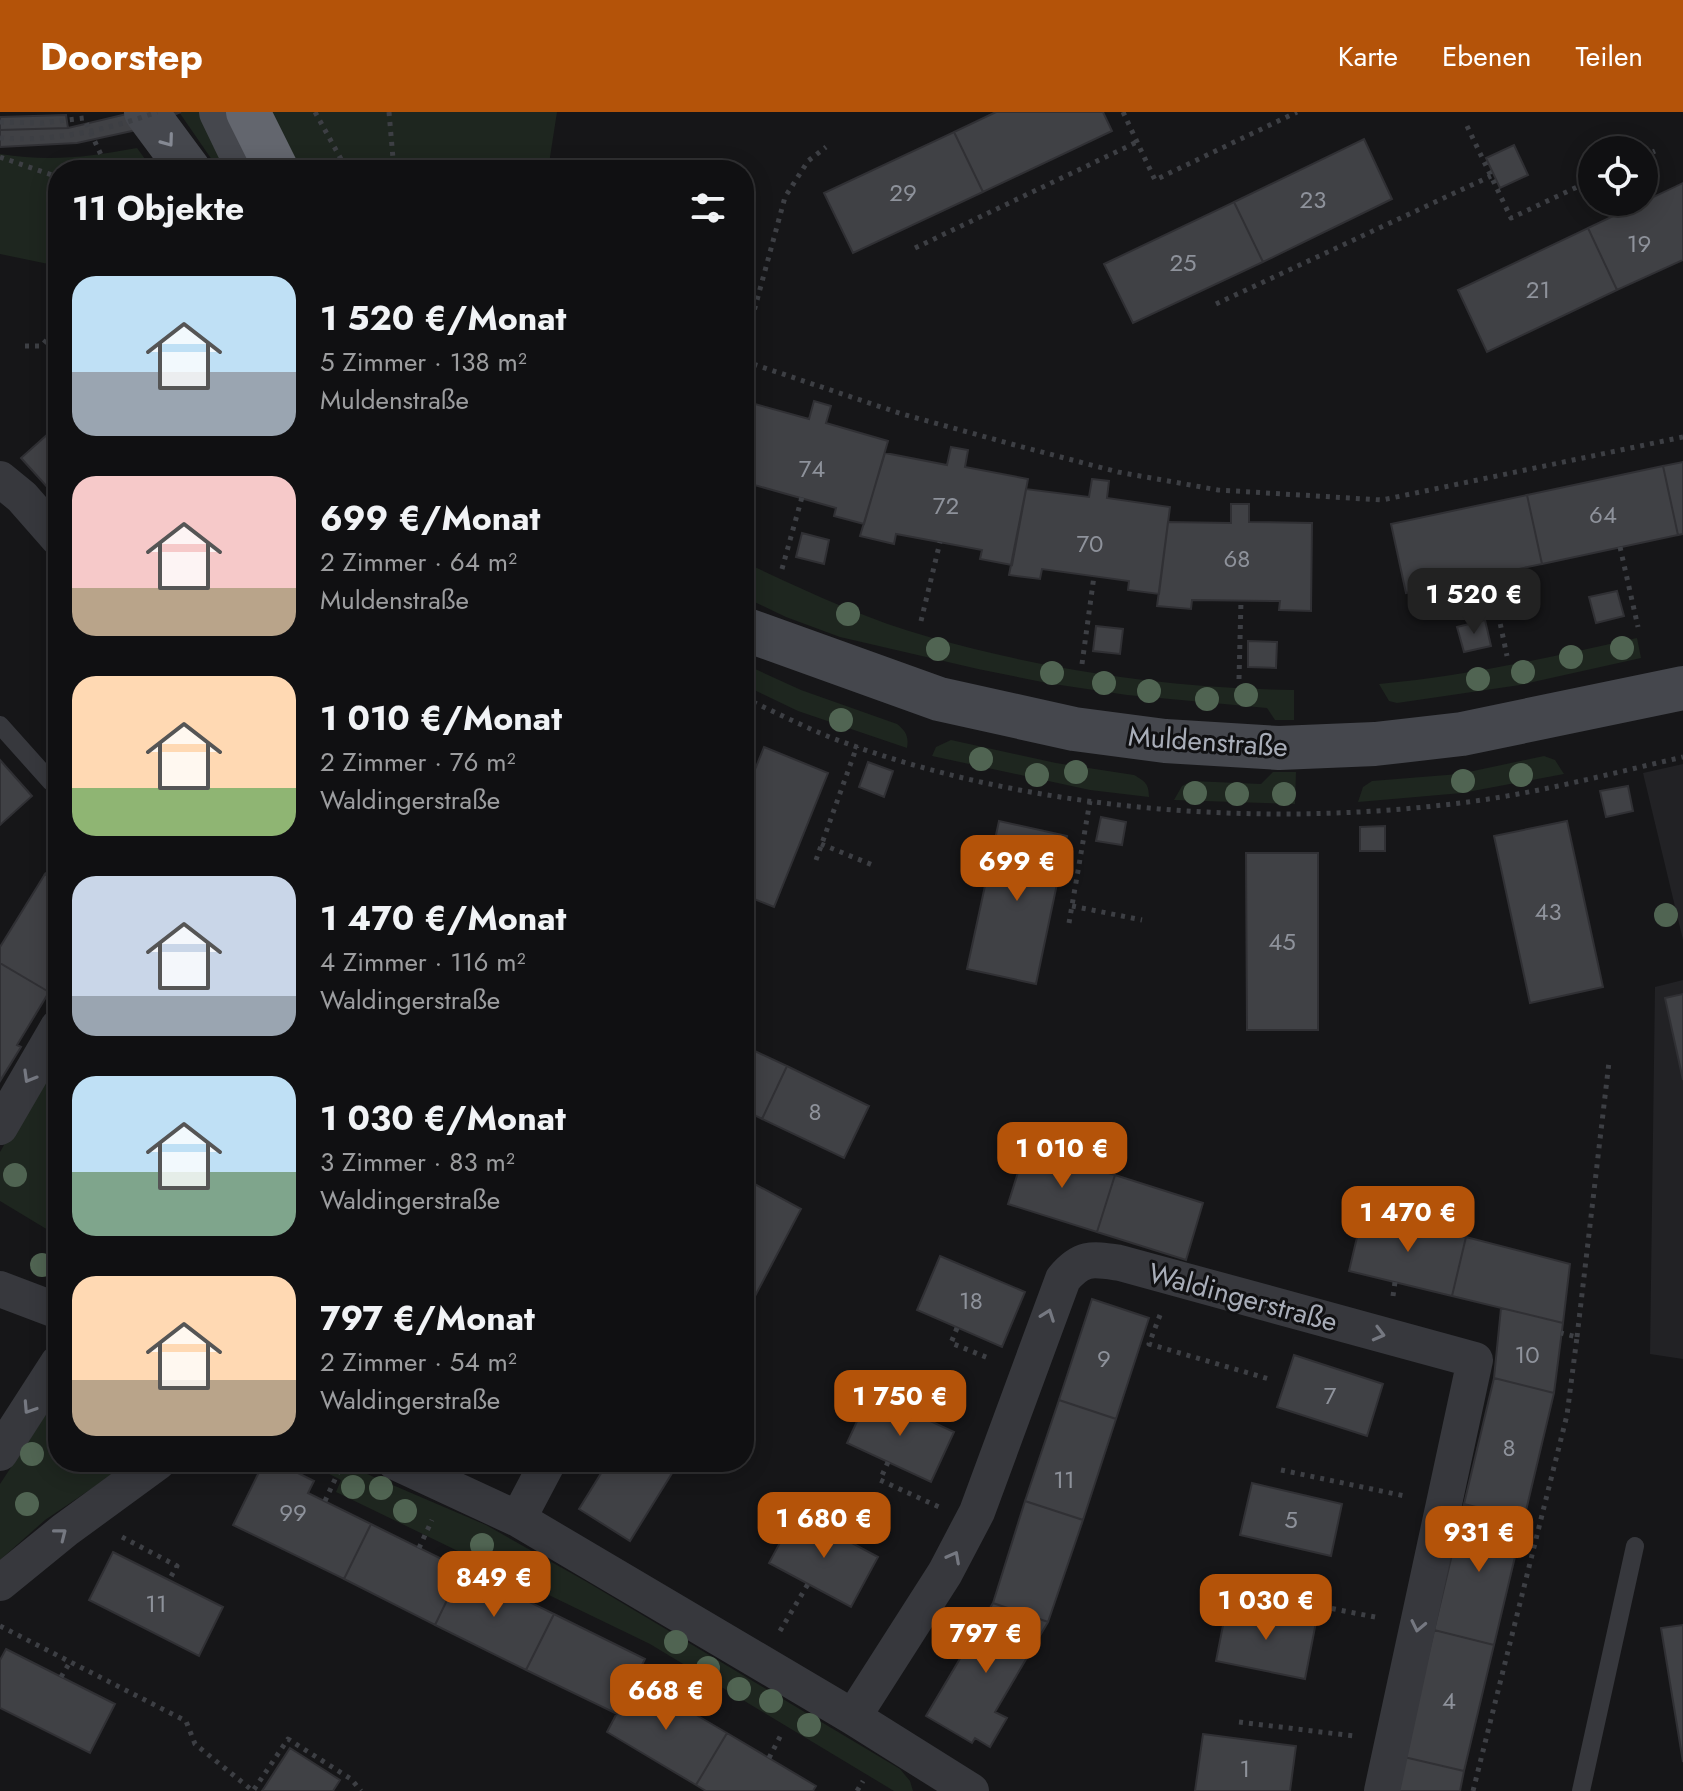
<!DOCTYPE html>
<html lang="de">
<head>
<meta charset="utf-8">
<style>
  :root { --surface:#101012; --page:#19191b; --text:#f1f3f6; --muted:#9c9d9f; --line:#303032; --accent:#b45309 }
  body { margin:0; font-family:Jost,sans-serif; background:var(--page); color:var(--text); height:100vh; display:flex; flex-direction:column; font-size:30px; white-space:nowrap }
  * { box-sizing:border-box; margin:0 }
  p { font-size:26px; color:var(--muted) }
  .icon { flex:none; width:44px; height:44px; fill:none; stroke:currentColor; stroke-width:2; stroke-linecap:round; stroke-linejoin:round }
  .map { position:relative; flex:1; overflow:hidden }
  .drawer { position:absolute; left:48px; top:48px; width:706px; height:1312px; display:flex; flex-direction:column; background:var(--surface); border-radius:32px; box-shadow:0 4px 20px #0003,0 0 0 2px var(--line) }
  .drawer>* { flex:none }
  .buttons { position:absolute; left:1578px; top:24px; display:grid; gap:16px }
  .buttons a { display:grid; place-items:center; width:80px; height:80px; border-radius:50%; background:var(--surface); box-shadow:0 4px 20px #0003,0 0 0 2px var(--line); font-size:40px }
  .price { position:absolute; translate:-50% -68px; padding:0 18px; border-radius:16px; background:var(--accent); color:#fff; font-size:26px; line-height:52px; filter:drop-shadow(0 2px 4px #0008) }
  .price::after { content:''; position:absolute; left:50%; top:48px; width:24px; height:18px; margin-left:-12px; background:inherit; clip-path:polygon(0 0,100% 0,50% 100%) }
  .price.selected { background:#222; color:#fff }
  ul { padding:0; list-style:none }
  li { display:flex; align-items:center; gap:24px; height:200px; padding:0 24px }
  li span { display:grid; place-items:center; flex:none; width:224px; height:160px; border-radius:24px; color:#555 }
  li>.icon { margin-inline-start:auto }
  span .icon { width:96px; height:96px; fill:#fffc; stroke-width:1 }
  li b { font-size:34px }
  h2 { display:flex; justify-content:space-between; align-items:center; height:96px; padding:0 24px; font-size:34px }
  header { display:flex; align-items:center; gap:48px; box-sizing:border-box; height:112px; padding:0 40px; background:var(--accent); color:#fff }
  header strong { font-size:38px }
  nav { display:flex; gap:44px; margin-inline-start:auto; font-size:28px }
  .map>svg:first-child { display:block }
  .built { fill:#222225 }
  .green { fill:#1e261f }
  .building { fill:#404145; stroke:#303034; stroke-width:2 }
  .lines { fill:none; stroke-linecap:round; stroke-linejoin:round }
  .path { stroke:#3d3f44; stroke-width:5; stroke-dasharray:4 6; stroke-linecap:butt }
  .lane { stroke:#37383d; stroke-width:18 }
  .street { stroke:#37383d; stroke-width:36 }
  .secondary { stroke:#45474d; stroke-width:44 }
  .highway { stroke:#63666e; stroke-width:44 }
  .path-bridge { stroke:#3d3f44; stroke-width:5; stroke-dasharray:4 6; stroke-linecap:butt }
  .tree { fill:#506452 }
  .oneway { stroke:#858993 }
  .oneway2 { stroke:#757881 }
  .labels { text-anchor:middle; stroke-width:6; stroke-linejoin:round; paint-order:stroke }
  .number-label { font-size:24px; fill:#8e929b }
  .street-label { font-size:28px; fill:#a8adb8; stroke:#111113 }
</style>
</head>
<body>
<header>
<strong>Doorstep</strong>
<nav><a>Karte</a><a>Ebenen</a><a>Teilen</a></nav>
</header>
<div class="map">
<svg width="1683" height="1679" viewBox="0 0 1683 1679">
  <rect width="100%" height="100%" fill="#161618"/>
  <path class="built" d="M1683 652V828L1643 661Z
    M1683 868V1247L1650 1242 1655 875Z"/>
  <path class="green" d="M179 0H207L234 58H219Z
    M263 0H557L548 58H295Z
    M137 36 153 58H58V154L0 142V42C50 50 88 45 137 36Z
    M744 450C804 478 865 507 929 525 1049 559 1171 576 1294 578V608H1275L1267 596 1127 583 1047 571 978 557 840 525 786 505 744 485Z
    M1637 526 1641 546 1520 573 1397 591 1389 589 1379 572C1467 564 1551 545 1637 526Z
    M744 552 801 578 897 612C906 619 909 625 907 636L798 599 744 573Z
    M951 628 1056 651 1134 663C1145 669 1149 672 1149 685L1090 678 932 644 936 635Z
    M1544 644 1555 648 1564 662 1462 681 1358 690 1363 675 1372 669 1459 662Z
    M1273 660H1296L1295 692 1174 688 1182 674 1192 669 1261 672Z
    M58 939V1124L0 1089V1040Z
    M58 1284V1350H131L45 1408 0 1448V1372Z
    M306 1350H339L486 1413 587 1470 900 1657 910 1669 913 1679H894L650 1532 336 1380 341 1368Z"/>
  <path class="building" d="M135 0H181L132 19 77 31 0 35V18L68 16Z
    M996 0H1103L1112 19 983 80 954 20Z
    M66 3 68 16 0 18V5Z
    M954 20 983 80 853 141 824 81Z
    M1364 27 1392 87 1263 150 1234 90Z
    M1514 33 1528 63 1500 76 1486 46Z
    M1683 71V148L1617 178 1588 116Z
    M1234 90 1263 150 1133 211 1104 152Z
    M1588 116 1617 178 1487 240 1458 178Z
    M744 289 809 307 814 289 831 294 826 311 888 329 864 412 834 404 836 396 751 372 749 381 744 380Z
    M58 313V387L21 346Z
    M951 335 968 338 965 355 1028 367 1012 453 980 447 982 438 896 422 894 432 860 424 885 341 947 353Z
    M1683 350V422L1678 423 1663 354Z
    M1663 354 1678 423 1542 452 1527 383Z
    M1092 367 1109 369 1107 386 1170 395 1159 482 1128 478 1129 469 1042 457 1040 467 1009 463 1026 377 1089 385Z
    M1527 383 1542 452 1406 481 1391 412Z
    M1231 392H1249V410L1312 411 1311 499 1279 498 1280 489 1192 488 1191 497 1157 494 1168 410 1231 411Z
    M802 421 829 428 824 452 796 445Z
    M1617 479 1624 504 1596 511 1589 485Z
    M1485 508 1491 534 1464 540 1457 515Z
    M1096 514 1123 517 1120 542 1093 539Z
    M1248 529 1277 530 1276 556 1248 555Z
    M764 635 828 661 774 795 744 783V685Z
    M0 648 32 684 0 713Z
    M868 650 893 659 884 685 859 675Z
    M1628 674 1633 699 1606 705 1600 679Z
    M1101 705 1126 710 1122 733 1096 729Z
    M999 709 1067 724 1036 872 967 857Z
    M1567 709 1603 875 1530 891 1494 724Z
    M1385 714V739H1360V715Z
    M1246 741H1318V918H1247Z
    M58 750V769L45 762Z
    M45 762 58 769V865L49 880 0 851V835Z
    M0 851 49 880 17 933 21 935 0 969Z
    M1683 882V968L1665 886Z
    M744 934 787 954 762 1007 744 998Z
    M787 954 869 994 844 1046 762 1007Z
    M1026 1035 1115 1063 1097 1120 1008 1092Z
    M1115 1063 1203 1091 1186 1148 1097 1120Z
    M751 1070 801 1097 745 1203 744 1083Z
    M1363 1100 1466 1125 1452 1184 1349 1159Z
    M1466 1125 1570 1152 1563 1211 1452 1184Z
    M940 1144 1025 1180 1002 1235 917 1198Z
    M1092 1187 1149 1206 1116 1307 1059 1288Z
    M1501 1196 1563 1211 1554 1281 1494 1266Z
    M1294 1243 1383 1272 1367 1324 1277 1295Z
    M1494 1266 1554 1281 1524 1407 1464 1392Z
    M870 1281 954 1320 931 1370 847 1331Z
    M1059 1288 1116 1307 1083 1408 1025 1389Z
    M264 1350H276L314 1369 308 1381 371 1412 344 1467 233 1413Z
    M608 1350H679L630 1429 579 1397Z
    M1252 1371 1342 1392 1331 1444 1240 1423Z
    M1025 1389 1083 1408 1048 1510 993 1491Z
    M1464 1392 1524 1407 1494 1533 1434 1518Z
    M796 1401 878 1445 851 1495 769 1451Z
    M371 1412 462 1457 435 1513 344 1467Z
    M113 1440 223 1495 199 1544 89 1488Z
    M462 1457 554 1502 526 1558 435 1513Z
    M993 1491 1048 1510 995 1600 1007 1606 990 1635 975 1626 972 1631 926 1604Z
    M1227 1493 1316 1510 1305 1567 1216 1549Z
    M554 1502 645 1547 617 1602 526 1558Z
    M1683 1513V1650L1661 1516Z
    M1434 1518 1494 1533 1464 1659 1404 1645Z
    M6 1537 115 1592 90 1641 0 1596V1548Z
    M635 1567 727 1621 696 1673 607 1620Z
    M727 1621 816 1674 813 1679H706L696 1673Z
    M1203 1622 1296 1634 1290 1679H1195Z
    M290 1636 340 1668 333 1679H262Z
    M1404 1645 1464 1659 1460 1679H1396Z"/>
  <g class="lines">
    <path class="path" d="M315 0 347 58
      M389 0 394 58
      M1123 0 1155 68 1297 0
      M0 10 41 11 84 6 108 58
      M1467 14 1511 106 1592 68
      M1644 44 1655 39
      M0 45 58 65
      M915 136 1137 30
      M58 155 54 159 58 174
      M1216 192 1491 64
      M25 234H41L58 216
      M744 236 785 85 808 49 826 35
      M744 249 902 302 1015 333 1118 360 1218 378 1382 388 1683 325
      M1620 435 1638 515
      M782 457 802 385
      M1490 463 1507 544
      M921 509 940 430
      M1082 552 1094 464
      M1239 567 1241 489
      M744 586C773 599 802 614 832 626 1030 701 1274 718 1482 688 1550 678 1617 660 1683 645
      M821 732 875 754
      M816 748 857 634
      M1072 794 1142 808
      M1069 811 1090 689
      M1393 1184 1395 1170
      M1160 1203 1149 1232 1269 1267
      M957 1216 951 1231 991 1247
      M1577 1225 1609 950
      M888 1350 880 1368 939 1395
      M1281 1358 1405 1384
      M325 1389 343 1350
      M122 1425 177 1454 169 1468
      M419 1436 432 1408
      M1273 1485 1380 1506
      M0 1514 186 1609 195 1632 253 1679 288 1627 351 1667 361 1679
      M780 1519 808 1472
      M943 1538 959 1547
      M61 1565 70 1550
      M681 1595 702 1559
      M1239 1610 1354 1624
      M769 1646 782 1621
      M857 1679 863 1669
      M1473 1679 1567 1303 1577 1225 1561 1221"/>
    <path class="lane" d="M0 613 51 670
      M1581 1679 1635 1434"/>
    <path class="street" d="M0 367 22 385 58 426
      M0 1015 58 915
      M0 1177 58 1199
      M0 1341 58 1251
      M395 1350 518 1407 853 1605 971 1679
      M518 1407 548 1350
      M0 1471 65 1418 158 1350
      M853 1605 945 1461 977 1400 1063 1167C1082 1144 1093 1147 1120 1151L1475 1248 1382 1679"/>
    <path class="secondary" d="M146 0 189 58
      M221 0 249 58
      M744 517 939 587 1074 617 1165 629 1279 636 1375 632 1462 622 1683 576"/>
    <path class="highway" d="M248 0 277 58"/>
    <path class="path-bridge" d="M0 26C53 30 108 18 157 0"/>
  </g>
  <g class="tree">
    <circle cx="848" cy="502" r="12"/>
    <circle cx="1622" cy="536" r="12"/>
    <circle cx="938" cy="537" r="12"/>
    <circle cx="1571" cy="545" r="12"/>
    <circle cx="1523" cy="560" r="12"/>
    <circle cx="1052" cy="561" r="12"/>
    <circle cx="1478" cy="567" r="12"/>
    <circle cx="1104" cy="571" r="12"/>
    <circle cx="1149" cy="579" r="12"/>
    <circle cx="1246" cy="583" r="12"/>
    <circle cx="1207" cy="587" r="12"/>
    <circle cx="841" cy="608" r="12"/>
    <circle cx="981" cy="647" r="12"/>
    <circle cx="1076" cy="660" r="12"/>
    <circle cx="1037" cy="663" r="12"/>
    <circle cx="1521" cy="663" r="12"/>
    <circle cx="1463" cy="669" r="12"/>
    <circle cx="1195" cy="681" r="12"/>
    <circle cx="1237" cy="682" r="12"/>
    <circle cx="1284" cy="682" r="12"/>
    <circle cx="1666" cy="803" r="12"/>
    <circle cx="15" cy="1063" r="12"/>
    <circle cx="42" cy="1153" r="12"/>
    <circle cx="32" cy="1342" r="12"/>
    <circle cx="353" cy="1375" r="12"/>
    <circle cx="381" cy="1376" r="12"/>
    <circle cx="27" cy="1392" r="12"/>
    <circle cx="405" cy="1399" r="12"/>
    <circle cx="482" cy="1433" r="12"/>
    <circle cx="676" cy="1530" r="12"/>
    <circle cx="708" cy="1556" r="12"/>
    <circle cx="739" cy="1577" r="12"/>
    <circle cx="771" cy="1589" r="12"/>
    <circle cx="809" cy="1613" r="12"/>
  </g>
  <defs><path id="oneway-chevron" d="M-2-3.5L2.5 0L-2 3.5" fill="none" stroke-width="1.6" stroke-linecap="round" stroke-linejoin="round" transform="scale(2)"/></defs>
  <use class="oneway" href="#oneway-chevron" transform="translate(168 29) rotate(54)"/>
  <g class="oneway2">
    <use href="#oneway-chevron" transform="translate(29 965) rotate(120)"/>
    <use href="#oneway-chevron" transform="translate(1048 1203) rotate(-70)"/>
    <use href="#oneway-chevron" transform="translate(1379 1222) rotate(15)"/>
    <use href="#oneway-chevron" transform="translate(29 1296) rotate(123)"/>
    <use href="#oneway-chevron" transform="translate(61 1422) rotate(-38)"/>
    <use href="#oneway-chevron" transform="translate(954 1445) rotate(-62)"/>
    <use href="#oneway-chevron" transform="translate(1418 1514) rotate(102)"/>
  </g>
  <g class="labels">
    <g class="number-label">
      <text x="903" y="89">29</text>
      <text x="1313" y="96">23</text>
      <text x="1639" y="140">19</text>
      <text x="1183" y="159">25</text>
      <text x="1538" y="186">21</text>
      <text x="812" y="365">74</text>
      <text x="946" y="402">72</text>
      <text x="1603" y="411">64</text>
      <text x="1090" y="440">70</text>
      <text x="1237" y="455">68</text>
      <text x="1548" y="808">43</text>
      <text x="1282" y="838">45</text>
      <text x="815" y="1008">8</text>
      <text x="971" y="1197">18</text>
      <text x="1527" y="1251">10</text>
      <text x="1104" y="1255">9</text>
      <text x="1330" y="1292">7</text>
      <text x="1509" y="1344">8</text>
      <text x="1064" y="1376">11</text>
      <text x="293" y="1409">99</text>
      <text x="1291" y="1416">5</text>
      <text x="156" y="1500">11</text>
      <text x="1449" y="1597">4</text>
      <text x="1245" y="1665">1</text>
    </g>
    <g class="street-label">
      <text transform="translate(1208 629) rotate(4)" y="10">Muldenstraße</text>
      <text transform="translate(1243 1185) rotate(15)" y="10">Waldingerstraße</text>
    </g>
  </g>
</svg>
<div class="buttons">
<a><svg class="icon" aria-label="locate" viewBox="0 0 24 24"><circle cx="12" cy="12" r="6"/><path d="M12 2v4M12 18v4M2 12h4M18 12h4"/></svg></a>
</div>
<b class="price selected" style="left:1474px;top:524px">1 520 €</b>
<b class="price" style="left:1017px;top:791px">699 €</b>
<b class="price" style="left:1062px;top:1078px">1 010 €</b>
<b class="price" style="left:1408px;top:1142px">1 470 €</b>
<b class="price" style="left:900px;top:1326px">1 750 €</b>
<b class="price" style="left:824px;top:1448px">1 680 €</b>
<b class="price" style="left:1479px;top:1462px">931 €</b>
<b class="price" style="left:494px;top:1507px">849 €</b>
<b class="price" style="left:1266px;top:1530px">1 030 €</b>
<b class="price" style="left:986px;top:1563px">797 €</b>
<b class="price" style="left:666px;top:1620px">668 €</b>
<section class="drawer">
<h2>11 Objekte<svg class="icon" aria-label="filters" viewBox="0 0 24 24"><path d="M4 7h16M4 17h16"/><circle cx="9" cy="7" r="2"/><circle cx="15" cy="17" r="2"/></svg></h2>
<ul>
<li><span style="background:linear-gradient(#bfe0f5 60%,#9aa5b1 0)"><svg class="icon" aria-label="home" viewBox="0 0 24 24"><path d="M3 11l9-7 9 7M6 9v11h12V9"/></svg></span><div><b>1 520 €/Monat</b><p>5 Zimmer · 138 m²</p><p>Muldenstraße</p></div></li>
<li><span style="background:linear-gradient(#f6c9c9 70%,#b9a48a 0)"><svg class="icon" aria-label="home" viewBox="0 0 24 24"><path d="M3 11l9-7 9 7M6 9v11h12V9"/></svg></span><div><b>699 €/Monat</b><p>2 Zimmer · 64 m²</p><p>Muldenstraße</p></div></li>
<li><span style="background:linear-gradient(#ffd9b3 70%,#8fb573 0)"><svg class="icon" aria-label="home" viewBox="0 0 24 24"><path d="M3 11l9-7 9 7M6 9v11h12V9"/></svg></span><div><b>1 010 €/Monat</b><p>2 Zimmer · 76 m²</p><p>Waldingerstraße</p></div></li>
<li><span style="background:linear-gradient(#c9d6e8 75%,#9aa5b1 0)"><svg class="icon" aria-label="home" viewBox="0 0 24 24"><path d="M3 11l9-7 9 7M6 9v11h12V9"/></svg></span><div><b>1 470 €/Monat</b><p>4 Zimmer · 116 m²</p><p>Waldingerstraße</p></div></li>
<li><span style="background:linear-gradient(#bfe0f5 60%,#7fa58c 0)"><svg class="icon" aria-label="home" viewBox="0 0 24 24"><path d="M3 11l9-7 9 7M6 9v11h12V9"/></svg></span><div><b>1 030 €/Monat</b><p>3 Zimmer · 83 m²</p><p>Waldingerstraße</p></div></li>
<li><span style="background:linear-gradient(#ffd9b3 65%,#b9a48a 0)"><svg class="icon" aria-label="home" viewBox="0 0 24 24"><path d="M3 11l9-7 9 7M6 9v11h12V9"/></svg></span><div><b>797 €/Monat</b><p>2 Zimmer · 54 m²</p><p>Waldingerstraße</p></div></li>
</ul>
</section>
</div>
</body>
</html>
